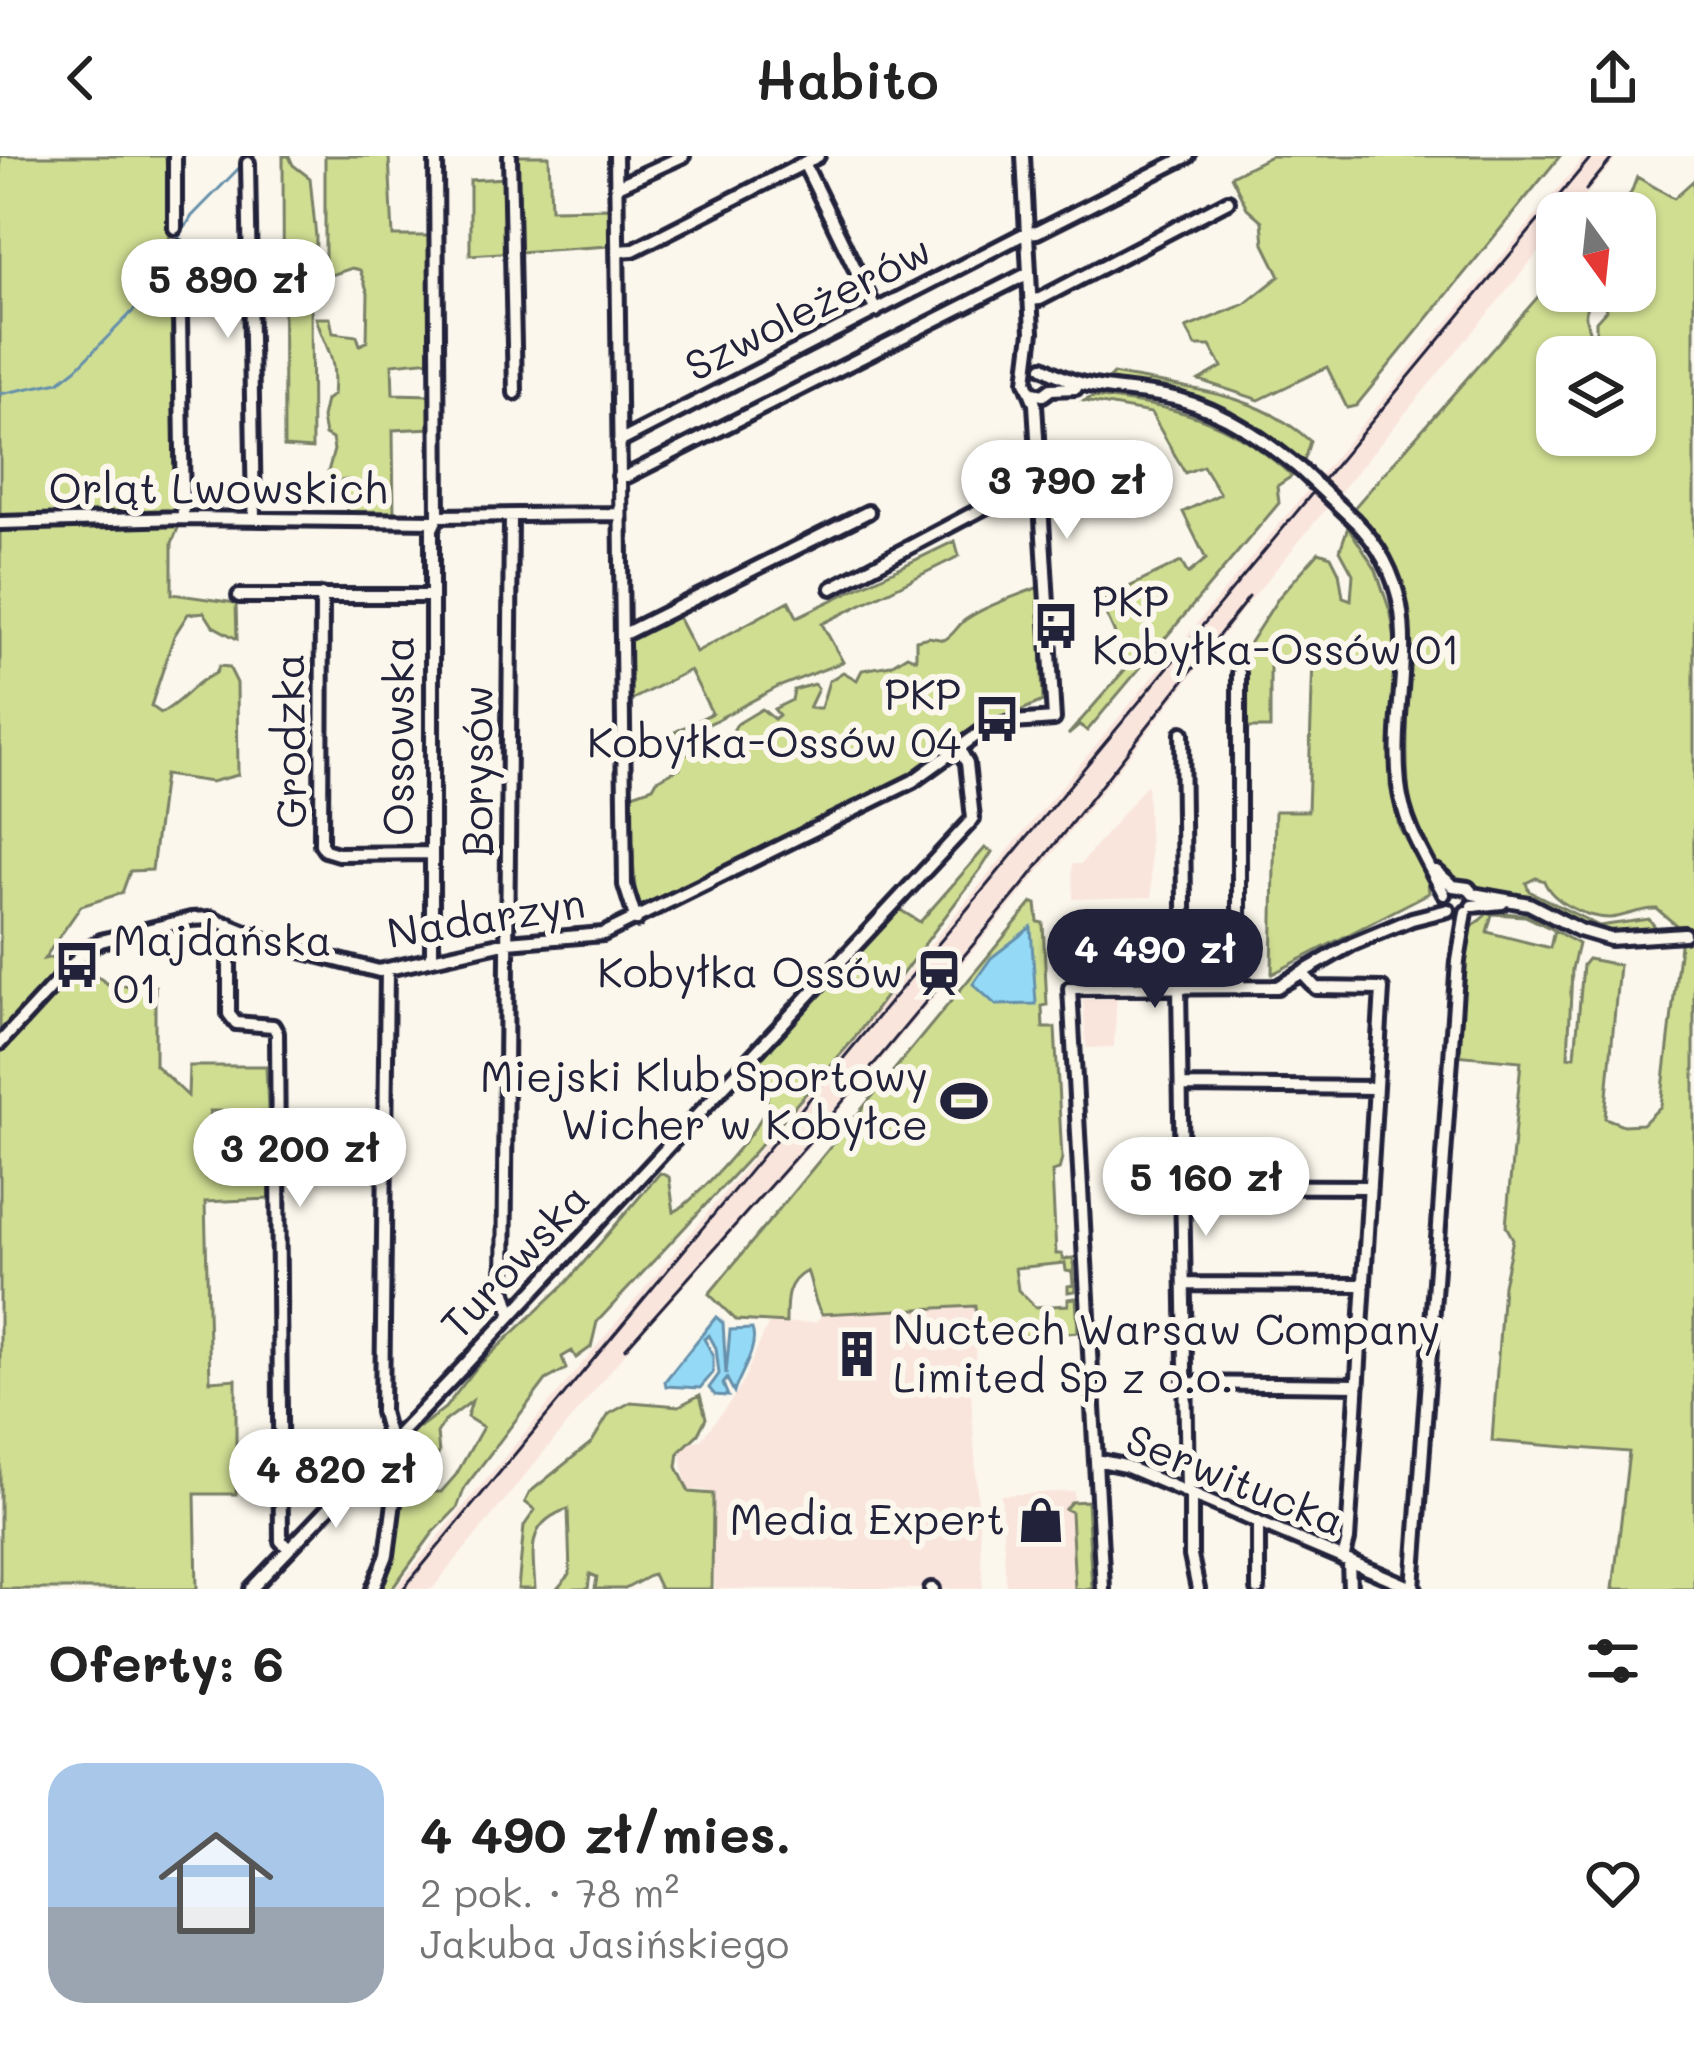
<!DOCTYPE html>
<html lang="pl">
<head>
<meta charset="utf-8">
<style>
  :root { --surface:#fff; --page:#f2f2f2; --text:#222; --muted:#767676; --accent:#22223b }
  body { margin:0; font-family:Mali,sans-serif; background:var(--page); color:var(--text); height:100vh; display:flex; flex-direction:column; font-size:45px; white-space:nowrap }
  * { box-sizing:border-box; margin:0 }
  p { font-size:39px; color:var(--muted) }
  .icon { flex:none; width:66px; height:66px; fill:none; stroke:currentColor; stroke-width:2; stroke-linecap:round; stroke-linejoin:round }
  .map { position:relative; height:1433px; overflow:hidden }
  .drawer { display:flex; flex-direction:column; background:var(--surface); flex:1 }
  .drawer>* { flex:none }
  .needle { width:78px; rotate:165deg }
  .fabs { position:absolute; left:1536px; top:36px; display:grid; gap:24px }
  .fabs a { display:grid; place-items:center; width:120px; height:120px; border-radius:24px; background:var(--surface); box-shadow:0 3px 9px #0004; font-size:60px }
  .price { position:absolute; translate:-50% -102px; padding:0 27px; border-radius:42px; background:#fff; color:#222; font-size:39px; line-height:78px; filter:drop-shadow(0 3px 6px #0008) }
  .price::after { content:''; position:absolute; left:50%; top:72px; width:36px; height:27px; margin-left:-18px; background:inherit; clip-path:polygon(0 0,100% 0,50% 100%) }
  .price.current { background:var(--accent); color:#fff }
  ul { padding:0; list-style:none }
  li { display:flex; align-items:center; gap:36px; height:300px; padding:0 48px }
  li span { display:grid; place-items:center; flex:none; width:336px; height:240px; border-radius:36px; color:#555 }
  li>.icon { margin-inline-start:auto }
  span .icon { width:144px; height:144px; fill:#fffc; stroke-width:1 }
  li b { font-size:51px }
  h2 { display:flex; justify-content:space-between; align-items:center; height:144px; padding:0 48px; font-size:51px }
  header { display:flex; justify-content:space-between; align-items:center; height:156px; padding:0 48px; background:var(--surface); font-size:54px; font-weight:600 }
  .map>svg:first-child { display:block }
  .built { fill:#fae5dd }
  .green { fill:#d0de92; stroke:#798066; stroke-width:3; fill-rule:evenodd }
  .water { fill:#94daf6; stroke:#6690ab; stroke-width:3 }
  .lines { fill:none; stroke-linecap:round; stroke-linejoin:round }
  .stream { stroke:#6690ab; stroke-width:3 }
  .minor-casing { stroke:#22223b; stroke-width:20 }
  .minor { stroke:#fbf7ec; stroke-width:10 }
  .rail { stroke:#22223b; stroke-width:3 }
  .minor-bridge-casing { stroke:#22223b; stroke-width:20; stroke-linecap:butt }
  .minor-bridge { stroke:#fbf7ec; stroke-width:10 }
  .labels { text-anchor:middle; stroke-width:12; stroke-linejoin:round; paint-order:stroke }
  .street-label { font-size:42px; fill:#22223b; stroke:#fbf7ec }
  .poi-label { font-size:42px; fill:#22223b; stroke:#fbf7ec; text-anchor:end }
</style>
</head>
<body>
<header><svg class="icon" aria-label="back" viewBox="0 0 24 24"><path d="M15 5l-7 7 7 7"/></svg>Habito<svg class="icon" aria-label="share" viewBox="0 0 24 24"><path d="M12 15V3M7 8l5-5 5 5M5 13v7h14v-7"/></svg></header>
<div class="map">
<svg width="1694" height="1433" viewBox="0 0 1694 1433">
  <rect width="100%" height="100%" fill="#fbf7ec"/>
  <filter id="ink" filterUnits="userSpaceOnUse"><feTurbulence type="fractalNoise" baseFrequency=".00833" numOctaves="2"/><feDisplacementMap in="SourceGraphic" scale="24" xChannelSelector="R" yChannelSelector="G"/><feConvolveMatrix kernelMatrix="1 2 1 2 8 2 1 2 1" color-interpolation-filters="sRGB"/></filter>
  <g filter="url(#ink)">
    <path class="built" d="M1585 0H1618L1571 57H1557V74L1244 452 1037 718 810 989 640 1179 432 1433H395Z
      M1147 628 1152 741 1073 743 1072 708H1081Z
      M1117 838 1114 891 1086 892 1083 843H1109Z
      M976 1150 978 1184 971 1235 983 1433H715L706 1334H686L680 1286 701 1284 740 1232 768 1168 816 1166 822 1158Z
      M1074 1335 1079 1433H1006L1001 1339Z"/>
    <path class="green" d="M0 0H166L182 362 172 387V438L236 447 237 483 213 470 204 456 188 458 174 480 151 550 161 557C182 546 194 526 216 517L219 510 229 511 237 527 238 619 211 626 164 619 152 714 130 715 122 737 81 750 44 803 67 798 109 829 155 830V909L188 940 189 910H266L268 956 210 955V1000L271 1002V1043L205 1046 210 1225 236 1223V1338H195L197 1433H0Z
      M283 0H289L293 9 310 22 316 81 314 142 311 143 312 293 284 291Z
      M325 0H389L393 80H430L433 204 392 208 393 238 431 239 432 272 393 274 394 361 350 360 342 337 347 324 330 326 326 323 334 294 332 283 325 279 322 262 326 244 333 239C337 199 327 197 316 162H330L333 177 357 180 360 189 367 186 368 137 360 114 352 112 328 120 325 111Z
      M505 0H549L551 53 609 52V90L470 99V24L507 22Z
      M1271 0H1560L1356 250 1347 252 1327 211 1259 244 1199 224 1222 211 1210 190H1196L1186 172 1245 148 1280 120 1264 88 1262 65 1247 52 1231 20Z
      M1637 21 1674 42 1694 24V1433H1613L1629 1296 1492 1285 1503 1129 1513 1083 1506 1070 1521 905 1454 899 1460 809 1468 775 1489 756 1528 759 1578 788 1572 813 1568 901 1575 900 1583 809 1588 803 1619 809 1605 962 1623 969 1643 968 1661 950 1680 789 1676 769 1657 753C1640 752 1626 761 1609 762 1587 762 1552 746 1544 725L1536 722 1526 727 1529 735 1599 770 1649 763 1656 772 1654 776C1625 778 1600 780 1573 765 1560 758 1548 749 1533 743 1516 737 1497 739 1479 734 1471 732 1462 727 1455 725 1378 698 1420 510 1407 447 1398 407 1375 385 1353 353L1557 119V135H1589L1585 160 1590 178 1596 177V165L1606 154 1600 135H1635V57H1612L1631 37ZM1557 201H1635V279H1557ZM1492 758 1525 760 1554 774 1550 792 1487 776Z
      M1113 218C1182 232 1256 235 1310 285L1303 308C1236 253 1194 242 1111 228L1109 222Z
      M1093 241C1175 250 1229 262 1292 320L1277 330 1279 347 1087 575 1080 569 1068 579 1129 509 1100 445 1181 406 1188 418 1206 403 1183 356 1220 338 1203 310 1185 317 1151 257 1084 245Z
      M1348 371 1376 414 1391 458 1395 484 1390 630 1399 670 1428 726 1429 737 1272 818 1275 655H1308L1313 502 1270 501V572H1245L1247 491 1279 441 1319 396 1331 400 1339 416 1343 441 1351 444 1353 418 1340 394Z
      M955 385 959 400 822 468 843 506 778 531 664 592 675 576 712 557 690 514 629 545 628 486 678 461 696 496 789 445 797 461Z
      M1039 431 1043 545 949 585 951 592 927 612 644 752 636 747 629 639 653 631 657 624 680 612 679 601 708 590 713 577 729 581 737 568 762 553 774 563 779 559 774 553 792 544 794 534 814 528 818 533 809 552H821L829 525 843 516 857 524 862 514 891 509 907 499 916 503V484L929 481 944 484C955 478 956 471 965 464 987 449 1014 441 1039 431Z
      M985 692 992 696 983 710 853 884 749 1002 597 1166 591 1191 576 1202 572 1195 562 1201 566 1213 546 1224 465 1331 457 1352 432 1378 392 1433H379L405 1339 402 1285 416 1268 420 1271 445 1252 477 1211 567 1126 660 1017 669 1021 674 1056C695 1045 756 977 765 954 768 945 768 934 769 924L762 922 760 900 897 752 920 766ZM472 1245 467 1261 483 1271 456 1319 441 1336H431L426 1325 439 1297 437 1277 444 1266Z
      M1032 747 1036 748 1038 766 1043 767 1047 849 1042 850 1043 872H1055L1062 1002 1059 1014 1052 1016 1056 1098H1062L1063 1103 1073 1102 1075 1135 1068 1136V1130L1073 1129 1072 1116 1066 1115 1065 1107 1015 1112 1018 1134 1035 1151 1068 1149V1143L1076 1142 1078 1176 978 1184 975 1150 822 1158C813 1147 813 1129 807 1115 785 1126 786 1145 786 1167L736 1164 709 1138Z
      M700 1239 706 1262 698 1278 679 1296 677 1311 689 1336 713 1338 712 1433H660L653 1418 625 1433H595L597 1421 590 1418 588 1433H557L570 1418 568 1353C525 1367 533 1395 535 1433H518L524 1370 535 1354 525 1346 530 1336 592 1286 609 1258 631 1246 679 1250Z
      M1087 1345 1092 1433H1075L1071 1356 1065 1353 1071 1346Z"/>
    <path class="water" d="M1031 771 1036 848 996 849 973 828 991 802Z
      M716 1161 723 1167 726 1218 730 1174 752 1173C759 1191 740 1218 734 1236L727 1223 723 1228 728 1240 715 1239 709 1232 719 1218 716 1192 709 1179 704 1183 713 1199V1217L700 1232 666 1230 665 1225Z"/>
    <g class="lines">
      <path class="stream" d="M0 238 59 226 77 212 134 154 192 60 242 9"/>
      <defs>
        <path id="minor" d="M175 0V72
          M510 0 515 237
          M616 0 625 729 636 764
          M248 7 254 362
          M804 7 876 155
          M617 30 683 0
          M179 92 183 362
          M618 95 633 94 818 0
          M1030 144 1040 143 1228 45
          M1043 211C1088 239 1129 230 1178 243 1226 256 1262 282 1300 313
          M1033 237 1043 239 1051 233 1076 232
          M619 286 1026 77 1037 76 1188 0
          M619 320H627L1029 117
          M438 360 619 358
          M1354 364C1435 444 1389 532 1399 628 1403 669 1426 703 1444 738
          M0 367 183 362 435 365
          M832 432 1040 322
          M322 439 321 688 325 694 338 698 432 697
          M239 440H432
          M622 479 868 356
          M1182 577 1185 832
          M1436 715 1453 730 1468 732 1473 738 1529 748 1579 774 1610 783 1684 778
          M1472 750 1502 747
          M229 768V858L236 867 273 870 277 877 281 1385 288 1392
          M432 802V373L438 360 436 0
          M1303 818 1316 832 1382 833 1348 1384 1343 1403
          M1179 832 1187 1336
          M1239 832V517
          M0 887 86 794 101 785 191 763 211 762 278 789 379 815 508 786 603 778 913 625 981 576 1013 566 1054 563 1035 248 1026 225 1032 176 1023 0
          M1181 930 1376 932
          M1182 1030 1370 1031
          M1184 1128 1364 1129
          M511 1156 504 1133 511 362
          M1185 1227 1358 1229
          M1096 1304 1125 1310 1415 1433
          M1191 1337V1400L1198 1433
          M1258 1367V1433
          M1349 1406 1350 1433
          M1413 1432 1458 805 1466 756
          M251 1433 451 1224 973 663 967 607 959 593
          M373 1433 387 1399 398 1316 382 1256 387 814
          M931 1433H933
          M1103 1433 1070 832 1277 831 1352 788 1412 763 1448 754"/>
      </defs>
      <use href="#minor" class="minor-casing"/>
      <use href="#minor" class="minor"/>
      <path class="rail" d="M1586 34 1614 0
        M625 1193 810 985 1022 730 1249 441
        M403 1433 1592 0"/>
      <defs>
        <path id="minor-bridge" d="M1300 313 1354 364"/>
      </defs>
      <use href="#minor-bridge" class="minor-bridge-casing"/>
      <use href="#minor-bridge" class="minor-bridge"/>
    </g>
  </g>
  <defs>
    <symbol id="bus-bare" viewBox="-9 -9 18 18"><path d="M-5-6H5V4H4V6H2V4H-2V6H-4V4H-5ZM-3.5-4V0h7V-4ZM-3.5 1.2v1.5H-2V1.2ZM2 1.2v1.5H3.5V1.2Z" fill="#22223b" stroke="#fbf7ec" stroke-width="2.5" paint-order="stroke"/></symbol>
    <symbol id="station-bare" viewBox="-9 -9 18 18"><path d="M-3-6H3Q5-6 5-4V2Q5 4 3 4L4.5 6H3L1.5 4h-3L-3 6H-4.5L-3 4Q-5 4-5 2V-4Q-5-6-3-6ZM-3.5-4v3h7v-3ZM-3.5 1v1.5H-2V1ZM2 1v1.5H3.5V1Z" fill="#22223b" stroke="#fbf7ec" stroke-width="2.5" paint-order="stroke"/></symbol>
    <symbol id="stadium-bare" viewBox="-9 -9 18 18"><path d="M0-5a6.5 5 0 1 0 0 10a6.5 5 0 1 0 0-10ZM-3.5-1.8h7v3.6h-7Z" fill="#22223b" stroke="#fbf7ec" stroke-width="2.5" paint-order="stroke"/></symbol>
    <symbol id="building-bare" viewBox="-9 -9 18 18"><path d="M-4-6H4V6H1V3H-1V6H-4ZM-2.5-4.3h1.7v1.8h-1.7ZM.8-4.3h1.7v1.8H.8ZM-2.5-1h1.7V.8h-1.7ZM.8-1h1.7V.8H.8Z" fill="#22223b" stroke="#fbf7ec" stroke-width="2.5" paint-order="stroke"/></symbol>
    <symbol id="shop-bare" viewBox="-9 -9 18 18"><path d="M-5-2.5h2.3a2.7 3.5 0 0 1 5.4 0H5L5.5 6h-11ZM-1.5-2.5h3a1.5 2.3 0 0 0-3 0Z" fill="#22223b" stroke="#fbf7ec" stroke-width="2.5" paint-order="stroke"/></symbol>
  </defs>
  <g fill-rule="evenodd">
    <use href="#bus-bare" x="1023" y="437" width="66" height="66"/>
    <use href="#bus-bare" x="964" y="530" width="66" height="66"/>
    <use href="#bus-bare" x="44" y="776" width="66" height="66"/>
    <use href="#station-bare" x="906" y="784" width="66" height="66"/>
    <use href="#stadium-bare" x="931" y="912" width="66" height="66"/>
    <use href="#building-bare" x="824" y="1165" width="66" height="66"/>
    <use href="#shop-bare" x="1008" y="1331" width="66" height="66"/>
  </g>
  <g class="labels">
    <g class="street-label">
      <text transform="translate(808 152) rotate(-27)" y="15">Szwoleżerów</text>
      <text x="218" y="348">Orląt Lwowskich</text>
      <text transform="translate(399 580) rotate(-90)" y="15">Ossowska</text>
      <text transform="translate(290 585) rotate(-91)" y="15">Grodzka</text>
      <text transform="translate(478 615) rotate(-90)" y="15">Borysów</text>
      <text transform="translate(486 762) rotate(-9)" y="15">Nadarzyn</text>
      <text transform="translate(515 1105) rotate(-47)" y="15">Turowska</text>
      <text transform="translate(1235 1324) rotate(22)" y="15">Serwitucka</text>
    </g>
    <g class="poi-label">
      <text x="1092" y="461" text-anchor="start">PKP<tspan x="1092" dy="48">Kobyłka-Ossów 01</tspan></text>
      <text x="961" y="554">PKP<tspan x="961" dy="48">Kobyłka-Ossów 04</tspan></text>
      <text x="113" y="800" text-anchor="start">Majdańska<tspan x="113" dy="48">01</tspan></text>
      <text x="903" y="832">Kobyłka Ossów</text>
      <text x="928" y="936">Miejski Klub Sportowy<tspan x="928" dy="48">Wicher w Kobyłce</tspan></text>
      <text x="893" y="1189" text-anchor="start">Nuctech Warsaw Company<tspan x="893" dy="48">Limited Sp z o.o.</tspan></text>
      <text x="1005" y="1379">Media Expert</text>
    </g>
  </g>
</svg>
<div class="fabs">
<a><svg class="needle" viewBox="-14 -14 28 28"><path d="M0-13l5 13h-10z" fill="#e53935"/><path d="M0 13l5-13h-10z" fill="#767676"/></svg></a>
<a><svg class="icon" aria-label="layers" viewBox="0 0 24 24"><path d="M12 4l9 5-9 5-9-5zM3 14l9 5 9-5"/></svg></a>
</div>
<b class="price" style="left:228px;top:185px">5 890 zł</b>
<b class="price" style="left:1067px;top:386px">3 790 zł</b>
<b class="price current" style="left:1155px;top:855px">4 490 zł</b>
<b class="price" style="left:300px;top:1054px">3 200 zł</b>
<b class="price" style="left:1206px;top:1083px">5 160 zł</b>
<b class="price" style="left:336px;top:1375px">4 820 zł</b>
</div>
<section class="drawer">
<h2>Oferty: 6<svg class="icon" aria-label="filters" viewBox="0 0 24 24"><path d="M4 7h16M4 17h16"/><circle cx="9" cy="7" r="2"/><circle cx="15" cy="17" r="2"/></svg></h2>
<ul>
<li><span style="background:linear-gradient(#a9c7e8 60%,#9aa5b1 0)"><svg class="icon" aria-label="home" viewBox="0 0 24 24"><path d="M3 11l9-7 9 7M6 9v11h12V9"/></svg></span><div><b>4 490 zł/mies.</b><p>2 pok. · 78 m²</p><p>Jakuba Jasińskiego</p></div><svg class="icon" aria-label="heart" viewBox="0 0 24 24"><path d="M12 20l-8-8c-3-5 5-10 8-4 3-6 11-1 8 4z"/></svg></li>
</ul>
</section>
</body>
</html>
